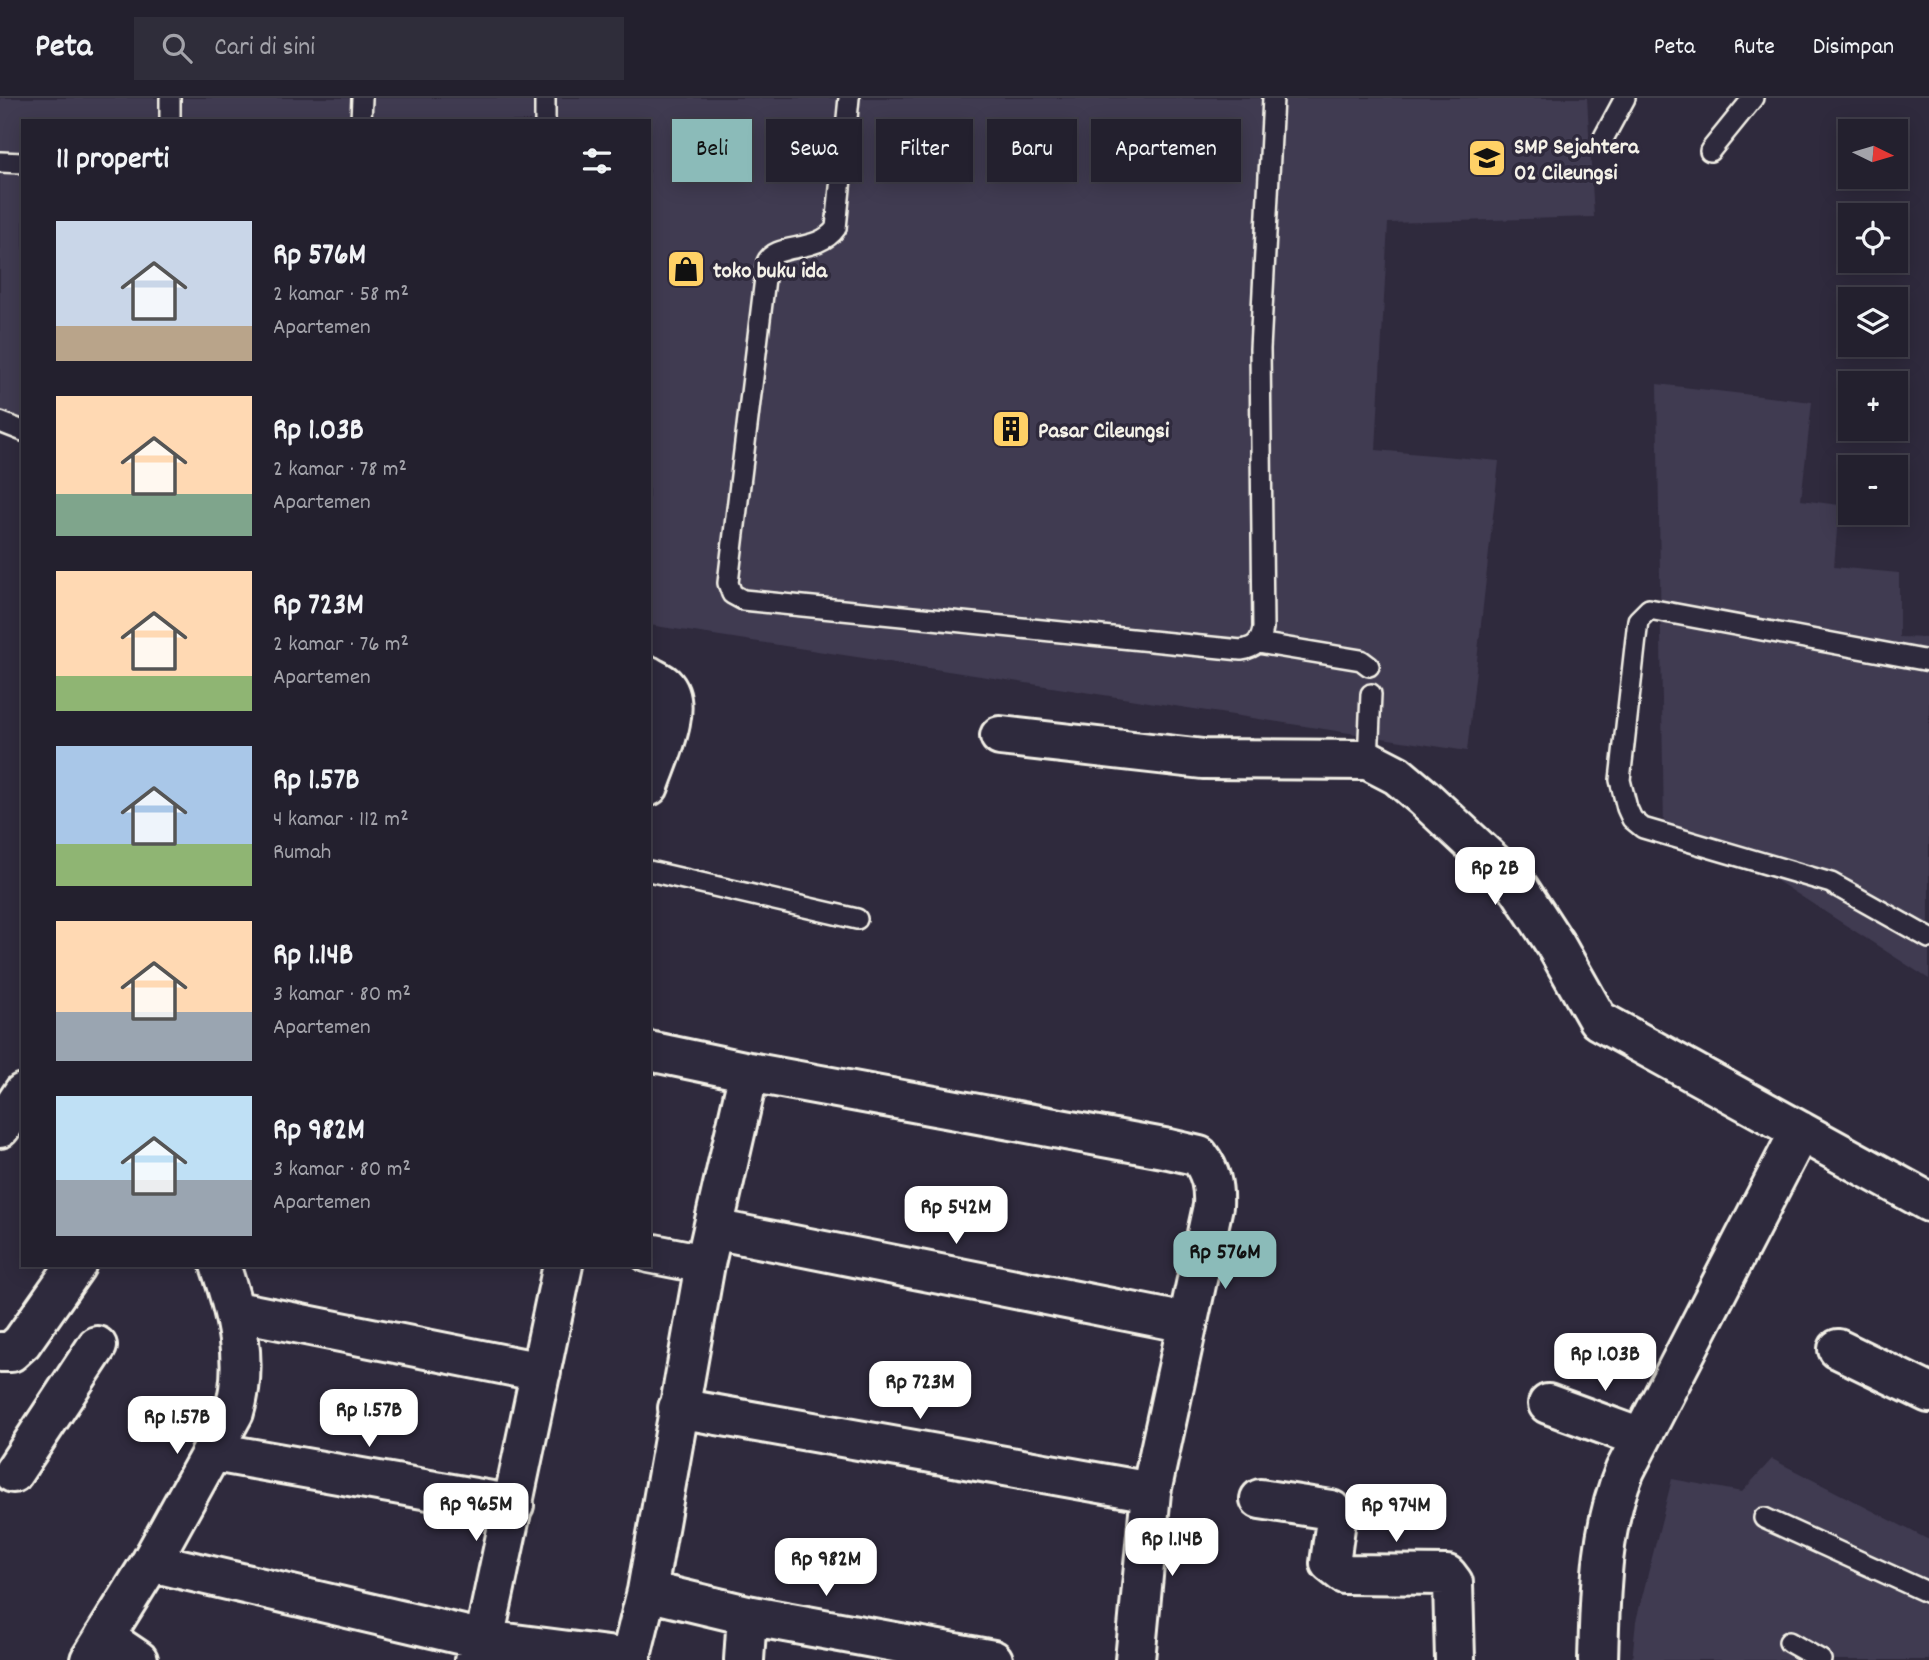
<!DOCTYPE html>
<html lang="id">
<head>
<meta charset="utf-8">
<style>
  :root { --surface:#23202e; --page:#2f2d3a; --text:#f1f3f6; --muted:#a3a3aa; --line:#403e4a; --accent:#8bbbb9 }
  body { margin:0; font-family:Dekko,sans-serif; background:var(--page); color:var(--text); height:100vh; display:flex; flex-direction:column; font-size:26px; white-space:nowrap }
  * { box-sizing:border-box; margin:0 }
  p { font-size:23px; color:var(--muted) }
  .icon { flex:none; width:38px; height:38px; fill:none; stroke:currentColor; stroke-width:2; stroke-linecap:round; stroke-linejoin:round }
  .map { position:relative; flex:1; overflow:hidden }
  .sheet { position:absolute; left:21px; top:21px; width:630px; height:1148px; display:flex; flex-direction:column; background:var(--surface); border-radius:0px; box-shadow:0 4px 18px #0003,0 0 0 2px var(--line) }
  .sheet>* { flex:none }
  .hud { position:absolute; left:672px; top:21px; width:665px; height:63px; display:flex; gap:14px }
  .needle { width:46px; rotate:95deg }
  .tools { position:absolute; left:1838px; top:21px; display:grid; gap:14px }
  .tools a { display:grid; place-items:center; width:70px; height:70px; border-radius:0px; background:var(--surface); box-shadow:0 4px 18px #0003,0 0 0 2px var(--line); font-size:35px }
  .price { position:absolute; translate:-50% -60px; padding:0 16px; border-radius:14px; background:#fff; color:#222; font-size:23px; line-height:46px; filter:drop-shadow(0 2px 4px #0008) }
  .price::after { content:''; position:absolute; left:50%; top:42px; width:21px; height:16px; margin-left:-10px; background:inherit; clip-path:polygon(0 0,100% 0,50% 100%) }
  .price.active { background:var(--accent); color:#111 }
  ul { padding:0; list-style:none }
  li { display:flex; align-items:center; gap:21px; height:175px; padding:0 35px }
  li span { display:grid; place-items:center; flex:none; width:196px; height:140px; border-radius:0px; color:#555 }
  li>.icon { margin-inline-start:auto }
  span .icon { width:84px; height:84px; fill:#fffc; stroke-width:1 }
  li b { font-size:30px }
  h2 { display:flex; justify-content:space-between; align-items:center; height:84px; padding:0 35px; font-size:30px }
  .chip { padding:0 24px; border-radius:0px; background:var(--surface); box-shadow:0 4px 18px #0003,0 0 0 2px var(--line); font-size:24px; line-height:63px }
  .chip.active { background:var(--accent); color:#111 }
  header { display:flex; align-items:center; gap:42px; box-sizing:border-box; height:98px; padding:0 35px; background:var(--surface); border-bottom:2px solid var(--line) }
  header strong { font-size:33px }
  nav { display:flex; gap:38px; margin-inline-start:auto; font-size:24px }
  .search { width:490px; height:63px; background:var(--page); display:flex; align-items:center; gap:18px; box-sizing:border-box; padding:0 24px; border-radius:0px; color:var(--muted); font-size:26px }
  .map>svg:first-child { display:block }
  .built { fill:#403b51 }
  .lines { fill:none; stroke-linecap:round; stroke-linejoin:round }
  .lane-casing { stroke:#f4f1e8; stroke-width:24 }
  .street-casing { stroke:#f4f1e8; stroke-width:44 }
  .lane { stroke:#2f2a3d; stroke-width:19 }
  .street { stroke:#2f2a3d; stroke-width:38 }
  .labels { text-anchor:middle; stroke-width:7; stroke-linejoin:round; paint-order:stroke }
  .poi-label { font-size:23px; font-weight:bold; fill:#f4f1e8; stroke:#2f2a3d; text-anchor:start }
</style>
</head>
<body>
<header>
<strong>Peta</strong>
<div class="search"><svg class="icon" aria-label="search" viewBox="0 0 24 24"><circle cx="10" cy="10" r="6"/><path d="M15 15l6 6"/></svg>Cari di sini</div>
<nav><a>Peta</a><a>Rute</a><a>Disimpan</a></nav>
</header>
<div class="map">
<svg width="1929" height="1562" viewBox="0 0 1929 1562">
  <rect width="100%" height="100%" fill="#2f2a3d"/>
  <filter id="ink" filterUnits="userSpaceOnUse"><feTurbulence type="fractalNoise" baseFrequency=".0143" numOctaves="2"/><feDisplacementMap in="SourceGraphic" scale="14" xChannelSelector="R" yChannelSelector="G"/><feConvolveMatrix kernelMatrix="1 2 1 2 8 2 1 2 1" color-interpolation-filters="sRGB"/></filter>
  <g filter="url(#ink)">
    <path class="built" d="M0 0H1587L1594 119 1388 125 1376 352 1499 363 1467 653 649 527V23H23V340L0 332Z
      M1657 286 1812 304 1801 402 1839 407 1834 469 1899 475V539L1929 540V881L1714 742 1664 731Z
      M1772 1361 1929 1442V1562H1632L1636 1523 1672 1381 1742 1394Z"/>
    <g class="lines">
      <defs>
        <path id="lane" d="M849 0 836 130C818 156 775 144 767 164L728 485 732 496 743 502 1241 552C1255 550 1261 544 1263 530L1260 251 1273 0
          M170 23V0
          M361 23 362 0
          M545 23V0
          M1604 39 1625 0
          M1710 53 1753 0
          M0 64 23 65
          M0 324 23 333
          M1258 545 1361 562 1369 568
          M1929 563 1649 511 1638 522 1620 682 1627 710 1632 721 1643 730 1831 785 1929 840
          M1368 662 1371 596
          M649 773 857 821
          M1764 1420 1929 1495
          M1789 1544 1821 1562"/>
        <path id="street" d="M649 578C653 581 660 583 664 587 685 608 657 663 649 688
          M1000 638 1203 661 1368 662 1397 677 1423 699 1516 786 1555 846 1598 922 1929 1104
          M649 953 749 974
          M0 1030 23 995
          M713 1131 1187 1225
          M649 1155 705 1166
          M563 1167 484 1542 631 1561
          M236 1213 541 1274
          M1838 1251 1929 1295
          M0 1254H11L22 1244 76 1167
          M1548 1306 1641 1340
          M678 1310 1151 1394
          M214 1354 514 1407
          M13 1375 97 1248
          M1260 1401 1331 1412 1336 1422 1330 1465 1344 1476 1447 1477 1453 1485 1455 1562
          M151 1464 484 1542 474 1562
          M647 1493 747 1517 993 1562
          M104 1539 138 1562
          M90 1562 151 1464 234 1314C249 1265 236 1214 220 1167
          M630 1562 647 1493 705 1166 749 974 1169 1051 1199 1058C1211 1074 1214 1088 1213 1108L1151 1394 1135 1562
          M744 1562 747 1517
          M1598 1562C1600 1498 1600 1431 1625 1372L1800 1033"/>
      </defs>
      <use href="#lane" class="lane-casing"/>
      <use href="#street" class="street-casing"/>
      <use href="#lane" class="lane"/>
      <use href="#street" class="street"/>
    </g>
  </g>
  <defs>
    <symbol id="school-square" viewBox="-11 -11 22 22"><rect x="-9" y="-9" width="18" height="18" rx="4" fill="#ffd166" stroke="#2f2a3d"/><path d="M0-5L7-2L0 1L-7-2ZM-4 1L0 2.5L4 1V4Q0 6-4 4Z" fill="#111"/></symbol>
    <symbol id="shop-square" viewBox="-11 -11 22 22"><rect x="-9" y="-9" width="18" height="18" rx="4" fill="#ffd166" stroke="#2f2a3d"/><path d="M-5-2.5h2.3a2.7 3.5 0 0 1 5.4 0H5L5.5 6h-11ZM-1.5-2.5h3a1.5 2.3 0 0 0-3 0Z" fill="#111"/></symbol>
    <symbol id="building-square" viewBox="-11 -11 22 22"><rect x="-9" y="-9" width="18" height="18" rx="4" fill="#ffd166" stroke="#2f2a3d"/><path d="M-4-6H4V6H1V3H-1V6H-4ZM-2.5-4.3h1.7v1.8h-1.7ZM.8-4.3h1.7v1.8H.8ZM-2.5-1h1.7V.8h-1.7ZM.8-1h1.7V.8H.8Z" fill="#111"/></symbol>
  </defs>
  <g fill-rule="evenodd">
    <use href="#school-square" x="1465" y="38" width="44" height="44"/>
    <use href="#shop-square" x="664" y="149" width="44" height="44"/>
    <use href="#building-square" x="989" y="309" width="44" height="44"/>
  </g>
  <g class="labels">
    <g class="poi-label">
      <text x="1514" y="55">SMP Sejahtera<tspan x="1514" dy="26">02 Cileungsi</tspan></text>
      <text x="713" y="179">toko buku ida</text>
      <text x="1038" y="339">Pasar Cileungsi</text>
    </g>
  </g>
</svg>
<div class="tools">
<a><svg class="needle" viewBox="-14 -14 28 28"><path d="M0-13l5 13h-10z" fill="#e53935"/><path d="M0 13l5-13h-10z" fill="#a3a3aa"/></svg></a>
<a><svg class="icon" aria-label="locate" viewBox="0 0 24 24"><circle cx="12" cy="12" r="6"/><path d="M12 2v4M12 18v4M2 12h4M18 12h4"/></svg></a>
<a><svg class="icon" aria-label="layers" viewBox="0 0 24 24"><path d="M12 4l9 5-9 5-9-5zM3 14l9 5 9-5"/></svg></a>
<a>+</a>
<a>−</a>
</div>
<b class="price" style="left:1495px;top:809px">Rp 2B</b>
<b class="price" style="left:956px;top:1148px">Rp 542M</b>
<b class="price active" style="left:1225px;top:1193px">Rp 576M</b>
<b class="price" style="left:1605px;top:1295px">Rp 1.03B</b>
<b class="price" style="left:920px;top:1323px">Rp 723M</b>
<b class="price" style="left:369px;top:1351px">Rp 1.57B</b>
<b class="price" style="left:177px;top:1358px">Rp 1.57B</b>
<b class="price" style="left:476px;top:1445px">Rp 965M</b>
<b class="price" style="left:1396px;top:1446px">Rp 974M</b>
<b class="price" style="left:1172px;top:1480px">Rp 1.14B</b>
<b class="price" style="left:826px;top:1500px">Rp 982M</b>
<div class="hud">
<a class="chip active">Beli</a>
<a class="chip">Sewa</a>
<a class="chip">Filter</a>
<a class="chip">Baru</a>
<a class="chip">Apartemen</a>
</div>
<section class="sheet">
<h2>11 properti<svg class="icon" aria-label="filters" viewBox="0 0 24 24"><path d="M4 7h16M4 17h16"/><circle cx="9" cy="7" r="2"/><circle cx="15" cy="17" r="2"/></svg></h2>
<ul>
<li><span style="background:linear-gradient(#c9d6e8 75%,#b9a48a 0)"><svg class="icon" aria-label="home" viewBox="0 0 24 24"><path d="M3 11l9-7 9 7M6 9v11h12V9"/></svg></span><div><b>Rp 576M</b><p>2 kamar · 58 m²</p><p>Apartemen</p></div></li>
<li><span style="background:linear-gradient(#ffd9b3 70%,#7fa58c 0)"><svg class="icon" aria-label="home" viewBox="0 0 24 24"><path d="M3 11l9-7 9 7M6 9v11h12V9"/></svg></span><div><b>Rp 1.03B</b><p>2 kamar · 78 m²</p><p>Apartemen</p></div></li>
<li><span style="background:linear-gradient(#ffd9b3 75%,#8fb573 0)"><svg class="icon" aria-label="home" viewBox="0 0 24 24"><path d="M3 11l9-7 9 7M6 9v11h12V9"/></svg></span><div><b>Rp 723M</b><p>2 kamar · 76 m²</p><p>Apartemen</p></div></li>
<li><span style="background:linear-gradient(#a9c7e8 70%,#8fb573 0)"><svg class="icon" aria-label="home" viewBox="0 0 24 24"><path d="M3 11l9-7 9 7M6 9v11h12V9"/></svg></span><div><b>Rp 1.57B</b><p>4 kamar · 112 m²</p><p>Rumah</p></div></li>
<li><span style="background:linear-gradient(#ffd9b3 65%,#9aa5b1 0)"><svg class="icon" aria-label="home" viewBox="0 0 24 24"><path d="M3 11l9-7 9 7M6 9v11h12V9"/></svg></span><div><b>Rp 1.14B</b><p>3 kamar · 80 m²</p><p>Apartemen</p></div></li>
<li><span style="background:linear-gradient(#bfe0f5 60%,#9aa5b1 0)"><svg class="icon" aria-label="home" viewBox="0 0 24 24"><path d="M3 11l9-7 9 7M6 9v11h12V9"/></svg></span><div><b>Rp 982M</b><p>3 kamar · 80 m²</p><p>Apartemen</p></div></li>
</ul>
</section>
</div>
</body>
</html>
